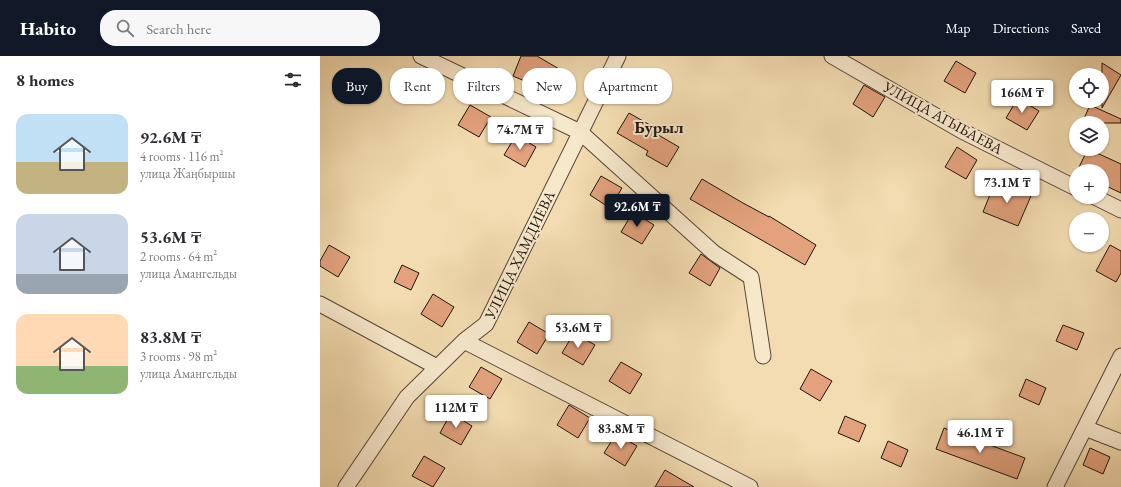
<!DOCTYPE html>
<html lang="en">
<head>
<meta charset="utf-8">
<style>
  :root { --surface:#fff; --page:#f7f7f7; --text:#2b2b33; --muted:#7c7c81; --accent:#111827 }
  body { margin:0; font-family:"EB Garamond",serif; background:var(--page); color:var(--text); height:100vh; display:flex; flex-direction:column; font-size:15px; white-space:nowrap }
  * { box-sizing:border-box; margin:0 }
  p { font-size:13px; color:var(--muted) }
  .icon { flex:none; width:22px; height:22px; fill:none; stroke:currentColor; stroke-width:2; stroke-linecap:round; stroke-linejoin:round }
  .map { position:relative; flex:1; overflow:hidden }
  .side { display:flex; flex-direction:column; background:var(--surface); width:320px }
  .side>* { flex:none }
  .banner { position:absolute; left:12px; top:12px; width:380px; height:36px; display:flex; gap:8px }
  .buttons { position:absolute; left:749px; top:12px; display:grid; gap:8px }
  .buttons a { display:grid; place-items:center; width:40px; height:40px; border-radius:50%; background:var(--surface); box-shadow:0 1px 3px #0004; font-size:20px }
  .price { position:absolute; translate:-50% -34px; padding:0 9px; border-radius:4px; background:#fff; color:#222; font-size:13px; line-height:26px; filter:drop-shadow(0 1px 2px #0008) }
  .price::after { content:''; position:absolute; left:50%; top:24px; width:12px; height:9px; margin-left:-6px; background:inherit; clip-path:polygon(0 0,100% 0,50% 100%) }
  .price.active { background:var(--accent); color:#fff }
  ul { padding:0; list-style:none }
  li { display:flex; align-items:center; gap:12px; height:100px; padding:0 16px }
  li span { display:grid; place-items:center; flex:none; width:112px; height:80px; border-radius:12px; color:#555 }
  li>.icon { margin-inline-start:auto }
  span .icon { width:48px; height:48px; fill:#fffc; stroke-width:1 }
  li b { font-size:17px }
  h2 { display:flex; justify-content:space-between; align-items:center; height:48px; padding:0 16px; font-size:17px }
  .pill { padding:0 14px; border-radius:16px; background:var(--surface); box-shadow:0 1px 3px #0004; font-size:14px; line-height:36px }
  .pill.active { background:var(--accent); color:#fff }
  header { display:flex; align-items:center; gap:24px; box-sizing:border-box; height:56px; padding:0 20px; background:var(--accent); color:#fff }
  header strong { font-size:19px }
  nav { display:flex; gap:22px; margin-inline-start:auto; font-size:14px }
  .search { width:280px; height:36px; background:var(--page); display:flex; align-items:center; gap:10px; box-sizing:border-box; padding:0 14px; border-radius:16px; color:var(--muted); font-size:15px }
  main { display:flex; flex:1; min-height:0 }
  .map>svg:first-child { display:block }
  .building { fill:#e3a27d; stroke:#20130d }
  .lines { fill:none; stroke-linecap:round; stroke-linejoin:round }
  .minor-casing { stroke:#554536; stroke-width:17 }
  .minor { stroke:#f7e8cc; stroke-width:15 }
  .labels { text-anchor:middle; stroke-width:4; stroke-linejoin:round; paint-order:stroke }
  .street-label { font-size:15px; fill:#20130d; stroke:#f7e8cc }
  .quarter-label { font-size:17px; font-weight:bold; fill:#20130d; stroke:#f7e8cc }
</style>
</head>
<body>
<header>
<strong>Habito</strong>
<div class="search"><svg class="icon" aria-label="search" viewBox="0 0 24 24"><circle cx="10" cy="10" r="6"/><path d="M15 15l6 6"/></svg>Search here</div>
<nav><a>Map</a><a>Directions</a><a>Saved</a></nav>
</header>
<main>
<section class="side">
<h2>8 homes<svg class="icon" aria-label="filters" viewBox="0 0 24 24"><path d="M4 7h16M4 17h16"/><circle cx="9" cy="7" r="2"/><circle cx="15" cy="17" r="2"/></svg></h2>
<ul>
<li><span style="background:linear-gradient(#bfe0f5 60%,#c2b280 0)"><svg class="icon" aria-label="home" viewBox="0 0 24 24"><path d="M3 11l9-7 9 7M6 9v11h12V9"/></svg></span><div><b>92.6M ₸</b><p>4 rooms · 116 m²</p><p>улица Жаңбыршы</p></div></li>
<li><span style="background:linear-gradient(#c9d6e8 75%,#9aa5b1 0)"><svg class="icon" aria-label="home" viewBox="0 0 24 24"><path d="M3 11l9-7 9 7M6 9v11h12V9"/></svg></span><div><b>53.6M ₸</b><p>2 rooms · 64 m²</p><p>улица Амангельды</p></div></li>
<li><span style="background:linear-gradient(#ffd9b3 65%,#8fb573 0)"><svg class="icon" aria-label="home" viewBox="0 0 24 24"><path d="M3 11l9-7 9 7M6 9v11h12V9"/></svg></span><div><b>83.8M ₸</b><p>3 rooms · 98 m²</p><p>улица Амангельды</p></div></li>
</ul>
</section>
<div class="map">
<svg width="801" height="431" viewBox="0 0 801 431">
  <rect width="100%" height="100%" fill="#f3dcb1"/>
  <filter id="stains"><feTurbulence type="fractalNoise" baseFrequency=".005" numOctaves="4"/><feColorMatrix values="0 0 0 0 .2 0 0 0 0 .09 0 0 0 0 .02 0 0 0 .5 -.17"/></filter>
  <radialGradient id="worn" r=".72"><stop offset=".6" stop-color="#630" stop-opacity="0"/><stop offset="1" stop-color="#630" stop-opacity=".3"/></radialGradient>
  <path class="building" d="M201 0H217L246 17 234 37 209 22 207 26 193 20Z
    M636 5 656 17 645 37 624 25Z
    M782 7 801 19 782 52Z
    M544 29 565 41 553 61 533 48Z
    M698 42 719 55 707 74 686 62Z
    M150 49 171 61 159 81 138 69Z
    M770 49 801 63V67H762Z
    M309 57 330 69 328 73 359 91 347 111 326 99 328 95 297 77Z
    M196 79 216 91 205 111 184 99Z
    M637 91 657 104 646 123 625 111Z
    M768 93 801 108V137L782 128V115H757Z
    M281 120 302 132 290 152 270 139Z
    M382 123 423 147 449 161V160L496 189 485 209 370 143Z
    M675 126 711 140 698 170 663 156Z
    M313 156 334 169 322 188 301 176Z
    M9 189 30 201 18 221 0 210V205Z
    M790 189 801 195V217L796 226 776 215Z
    M381 198 400 212 390 230 369 217Z
    M82 209 99 217 91 234 74 226Z
    M113 238 134 251 122 271 101 258Z
    M209 266 229 278 217 298 197 286Z
    M743 269 764 277 757 294 736 285Z
    M254 277 275 289 263 309 242 297Z
    M301 306 322 318 310 338 289 325Z
    M161 311 182 323 170 343 149 331Z
    M491 313 512 325 500 345 480 333Z
    M706 323 726 332 719 349 699 340Z
    M249 349 270 362 258 382 237 369Z
    M131 357 152 370 141 389 120 377Z
    M525 360 546 369 539 386 518 377Z
    M624 372 705 402 697 423 616 393Z
    M296 378 317 390 305 410 284 397Z
    M568 385 588 394 581 411 561 402Z
    M770 392 790 401 783 418 763 409Z
    M104 400 125 412 113 431 92 420Z
    M345 414 374 431H335Z"/>
  <g class="lines">
    <defs>
      <path id="minor" d="M101 0 260 76 394 197 431 221 443 300
        M512 0 642 75 756 132
        M775 141 801 154
        M0 248 117 311
        M144 285 430 431
        M765 372 801 386
        M26 431 87 341 144 285 166 268 298 0
        M735 431 801 300"/>
    </defs>
    <use href="#minor" class="minor-casing"/>
    <use href="#minor" class="minor"/>
  </g>
  <g class="labels">
    <g class="street-label">
      <text transform="translate(623 62) rotate(29)" y="5">УЛИЦА АГЫБАЕВА</text>
      <text transform="translate(200 199) rotate(-64)" y="5">УЛИЦА ХАМДИЕВА</text>
    </g>
    <g class="quarter-label">
      <text x="339" y="77">Бурыл</text>
    </g>
  </g>
  <rect width="100%" height="100%" filter="url(#stains)"/>
  <rect width="100%" height="100%" fill="url(#worn)"/>
</svg>
<div class="buttons">
<a><svg class="icon" aria-label="locate" viewBox="0 0 24 24"><circle cx="12" cy="12" r="6"/><path d="M12 2v4M12 18v4M2 12h4M18 12h4"/></svg></a>
<a><svg class="icon" aria-label="layers" viewBox="0 0 24 24"><path d="M12 4l9 5-9 5-9-5zM3 14l9 5 9-5"/></svg></a>
<a>+</a>
<a>−</a>
</div>
<b class="price" style="left:702px;top:58px">166M ₸</b>
<b class="price" style="left:200px;top:95px">74.7M ₸</b>
<b class="price" style="left:687px;top:148px">73.1M ₸</b>
<b class="price active" style="left:317px;top:172px">92.6M ₸</b>
<b class="price" style="left:258px;top:293px">53.6M ₸</b>
<b class="price" style="left:136px;top:373px">112M ₸</b>
<b class="price" style="left:301px;top:394px">83.8M ₸</b>
<b class="price" style="left:660px;top:398px">46.1M ₸</b>
<div class="banner">
<a class="pill active">Buy</a>
<a class="pill">Rent</a>
<a class="pill">Filters</a>
<a class="pill">New</a>
<a class="pill">Apartment</a>
</div>
</div>
</main>
</body>
</html>
